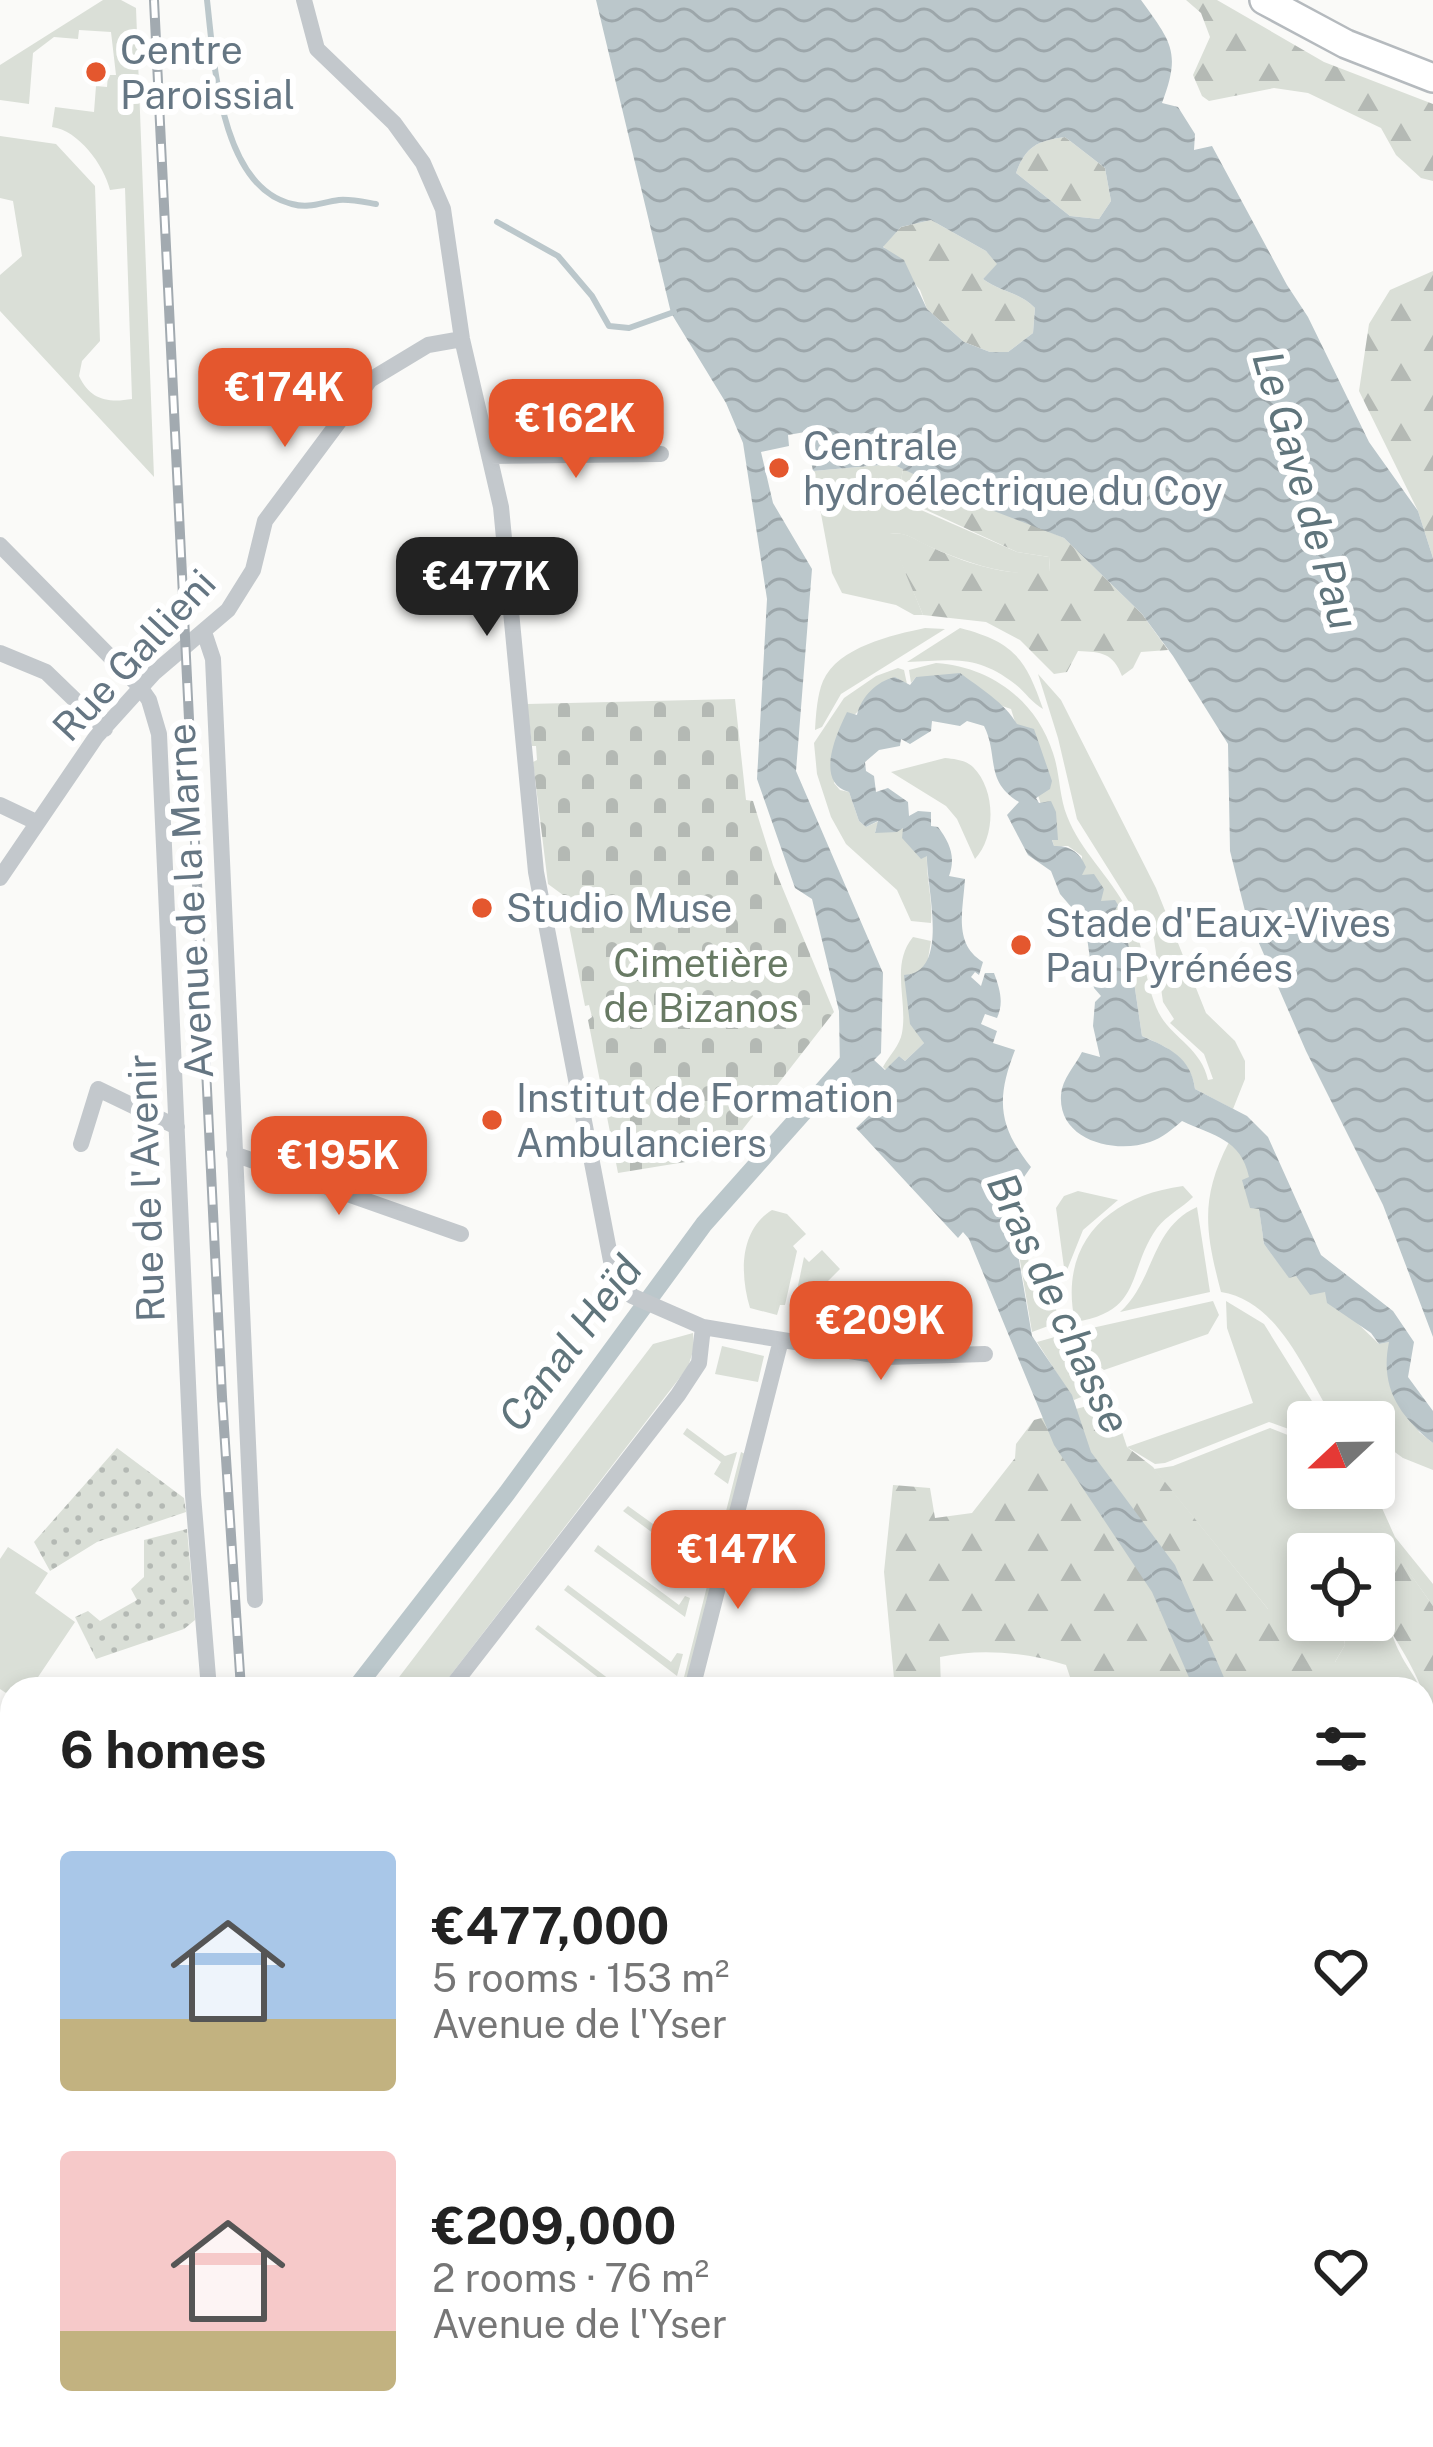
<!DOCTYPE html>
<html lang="en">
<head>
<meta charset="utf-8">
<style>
  :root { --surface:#fff; --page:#f6f6f6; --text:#222; --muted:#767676; --accent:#e4572e }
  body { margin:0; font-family:"Public Sans",sans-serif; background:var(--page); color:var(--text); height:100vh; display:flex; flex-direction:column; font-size:45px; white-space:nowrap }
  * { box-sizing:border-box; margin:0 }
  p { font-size:39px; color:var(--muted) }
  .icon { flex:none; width:66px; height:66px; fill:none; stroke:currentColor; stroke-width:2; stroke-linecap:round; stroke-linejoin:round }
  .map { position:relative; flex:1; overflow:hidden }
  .side { position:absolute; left:0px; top:1677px; width:1434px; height:771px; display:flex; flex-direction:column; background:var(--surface); border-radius:36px 36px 0 0; box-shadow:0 6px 18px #0003 }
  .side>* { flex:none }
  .needle { width:78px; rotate:248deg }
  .buttons { position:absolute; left:1287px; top:1401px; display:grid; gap:24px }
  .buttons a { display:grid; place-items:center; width:108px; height:108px; border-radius:12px; background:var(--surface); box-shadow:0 6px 18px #0003; font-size:60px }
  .price { position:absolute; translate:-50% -102px; padding:0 27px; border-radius:24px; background:var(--accent); color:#fff; font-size:39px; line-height:78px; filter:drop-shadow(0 3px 6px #0008) }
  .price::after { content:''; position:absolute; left:50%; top:72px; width:36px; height:27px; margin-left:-18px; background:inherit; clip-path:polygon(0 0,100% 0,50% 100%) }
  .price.current { background:#222; color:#fff }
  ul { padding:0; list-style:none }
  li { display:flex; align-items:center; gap:36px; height:300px; padding:0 60px }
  li span { display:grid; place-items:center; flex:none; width:336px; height:240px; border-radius:12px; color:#555 }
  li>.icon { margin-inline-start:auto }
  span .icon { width:144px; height:144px; fill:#fffc; stroke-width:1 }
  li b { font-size:51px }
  h2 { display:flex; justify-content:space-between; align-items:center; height:144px; padding:0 60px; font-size:51px }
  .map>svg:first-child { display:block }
  .green { fill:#dadfd7 }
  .forest { fill:url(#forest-firs) }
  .cemetery { fill:url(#cemetery-stones) }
  .garden { fill:url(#garden-dots) }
  .water { fill:url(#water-waves); fill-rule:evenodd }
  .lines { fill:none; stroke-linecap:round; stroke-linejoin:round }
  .stream { stroke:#bbc7cb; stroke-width:6 }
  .canal { stroke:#bbc7cb; stroke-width:18 }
  .primary-casing { stroke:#b5babe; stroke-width:32 }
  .minor { stroke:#c3c8cc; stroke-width:16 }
  .primary { stroke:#fff; stroke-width:27 }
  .rail-casing { stroke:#a2aab0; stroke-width:10 }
  .rail { stroke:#fff; stroke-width:6; stroke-dasharray:18; stroke-linecap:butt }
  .poi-dot { fill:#e4572e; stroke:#fff; stroke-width:4.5 }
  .labels { text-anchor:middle; stroke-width:12; stroke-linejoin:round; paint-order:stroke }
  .poi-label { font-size:39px; fill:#657683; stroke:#fff; text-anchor:start }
  .street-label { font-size:39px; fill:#657683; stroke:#fff }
  .park-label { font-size:39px; fill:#687a64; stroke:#fff }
  .water-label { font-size:42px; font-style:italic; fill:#60757c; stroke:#fff }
</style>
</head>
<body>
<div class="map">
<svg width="1433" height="2447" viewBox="0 0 1433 2447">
  <defs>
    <pattern id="forest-firs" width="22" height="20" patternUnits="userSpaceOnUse" patternTransform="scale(3)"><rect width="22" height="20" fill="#dadfd7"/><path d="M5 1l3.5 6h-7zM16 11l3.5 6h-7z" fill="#b4b9b4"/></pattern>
    <pattern id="cemetery-stones" width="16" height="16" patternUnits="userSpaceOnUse" patternTransform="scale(3)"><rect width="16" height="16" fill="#dadfd7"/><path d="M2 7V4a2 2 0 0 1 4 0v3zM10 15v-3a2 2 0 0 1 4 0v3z" fill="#b4b9b4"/></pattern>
    <pattern id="garden-dots" width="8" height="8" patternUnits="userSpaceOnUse" patternTransform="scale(3)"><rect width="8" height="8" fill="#dadfd7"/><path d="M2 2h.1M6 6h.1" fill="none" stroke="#b4b9b4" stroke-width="1.8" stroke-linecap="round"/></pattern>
    <pattern id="water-waves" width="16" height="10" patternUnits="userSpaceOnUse" patternTransform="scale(3)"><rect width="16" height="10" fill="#bbc7cb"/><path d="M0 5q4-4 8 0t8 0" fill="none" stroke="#9ca6aa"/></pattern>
  </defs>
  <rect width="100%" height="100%" fill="#fafaf8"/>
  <path class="green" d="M103 0H121L136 8 154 477 0 311V275L22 256 13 201 0 198V136L56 144 95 186 100 341 82 361 79 376C90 400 108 403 132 399L125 188 110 190C104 165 78 130 52 127L55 107 94 112 96 86 107 87 108 75H116L111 32 79 30 78 39 54 37 33 53 29 104 0 100V65Z
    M892 464 903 469 901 481 921 510 1017 552 1049 557 1050 572C1010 579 962 561 926 545 911 538 906 532 890 534L923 615H914L896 605 842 593 832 573 813 471Z
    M925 628 945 629 841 694 822 727 815 730C816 715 817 695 823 681 838 647 892 635 925 628Z
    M960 628C1014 642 1026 659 1043 709 1032 703 1025 692 1015 684 977 654 951 660 907 662Z
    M936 663C991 667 1036 700 1053 753 1060 773 1059 796 1067 816 1080 850 1110 877 1127 909 1144 939 1143 976 1156 1007 1168 1037 1201 1046 1208 1080L1213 1079 1204 1054 1170 1023 1174 1019 1163 1002 1154 939 1143 912 1136 913 1077 819 1058 738 1038 674 1061 700 1156 888 1206 1013 1235 1041 1245 1061V1079L1233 1109 1195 1089C1191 1059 1168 1047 1142 1036L1126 928 1100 902 1101 893 1082 876V856L1068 846H1054L1011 709 916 677 911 683 909 670Z
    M898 668 904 670 907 684 895 677C866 691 868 709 842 724L834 783 840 790 849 792 859 821 866 827 879 821 875 832 903 827 927 855C926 879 933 900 931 923L911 921 897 890 846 844 831 817 817 774 814 743 844 698 876 676Z
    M945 758C954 759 966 760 973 767 996 790 996 836 975 859L957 819 946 806 891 772Z
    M913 937 931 941 927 965 914 975H905L924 1043 905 1061 899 1056 886 1070 883 1067C889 1056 900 1045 902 1033 908 1001 890 965 913 937Z
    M1229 1142 1245 1156 1259 1208 1264 1244 1289 1277 1296 1276 1319 1292H1325L1379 1344 1389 1342 1419 1432 1433 1443V1470L1403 1458 1374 1437V1422H1345L1333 1418C1305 1373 1279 1301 1221 1292 1205 1231 1200 1198 1229 1142Z
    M1183 1186 1193 1197C1182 1208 1167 1215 1157 1228 1126 1272 1144 1311 1075 1322 1058 1244 1108 1196 1183 1186Z
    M1078 1191 1118 1200 1083 1230 1065 1275 1056 1208 1064 1196Z
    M1197 1207 1210 1292 1120 1312C1155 1281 1150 1228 1197 1207Z
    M772 1210 787 1214 806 1234 793 1246 797 1251 785 1305H780L777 1315 750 1308C740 1275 739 1230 772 1210Z
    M1025 1242 1033 1284 1050 1283 1059 1322 1032 1332 1017 1243Z
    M822 1250 840 1269 827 1282 857 1316 872 1304C883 1317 888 1327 882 1344L791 1319 804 1257 809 1262Z
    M1213 1301 1219 1315 1208 1334 1104 1370 1096 1364 1082 1335 1083 1330Z
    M1226 1301 1264 1324 1325 1422H1308V1436L1269 1422 1165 1463 1155 1464 1127 1447 1253 1403 1227 1328Z
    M693 1333 694 1348 688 1367 440 1689H390L653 1344Z
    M1062 1335 1067 1336 1094 1383 1091 1393 1074 1400 1037 1342Z
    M722 1346 764 1356 758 1382 715 1374Z
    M687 1428 725 1456 737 1452 728 1484 714 1474 721 1462 683 1434Z
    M1270 1428 1308 1443V1488H1373L1395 1537 1433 1584V1606L1383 1536 1369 1546 1367 1554H1308V1604L1299 1609H1268L1154 1469 1173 1466Z
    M741 1452 747 1455 688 1689H681Z
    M628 1506 696 1555 702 1549 708 1553 703 1570 623 1511Z
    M598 1545 679 1605 685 1596 690 1598 685 1617 594 1551Z
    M8 1547 48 1573 35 1593 75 1622 30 1689H12V1697L0 1689V1559Z
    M568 1585 671 1662 677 1653 683 1654 677 1676 564 1590Z
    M1374 1610C1393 1626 1390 1634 1400 1653 1406 1666 1415 1675 1420 1689H1372L1363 1683 1335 1682V1662L1345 1645 1341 1620H1374Z
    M538 1625 622 1689H613L535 1629Z"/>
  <path class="forest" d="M1186 0H1217L1324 62 1433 104V181L1421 178 1396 155 1381 128 1308 93 1274 88 1209 101 1202 96 1193 75 1210 37 1201 13Z
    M1065 137 1105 168 1111 201 1099 219 1070 216 1016 173C1026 146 1037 141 1065 137Z
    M931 220 986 251 998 264 983 279C1001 292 1019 292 1035 308L1033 333 1008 352H990L964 342 927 309 920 290 883 246 901 227Z
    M1433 271V558L1418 511 1359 391 1369 324 1390 290Z
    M903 469 1064 538 1142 614 1168 650 1141 652 1133 668 1122 676C1113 653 1102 652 1078 651L1067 672 1054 674 1020 640 986 622 923 615 889 534C906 532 910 537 925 544 961 562 1011 579 1050 571L1049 557 1017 552 898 497Z
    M1091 1405 1120 1426 1127 1447 1153 1467 1268 1609H1299L1308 1604V1620H1341L1345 1645 1335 1662V1682L1363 1683 1372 1689H1074L1066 1665C1026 1652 980 1648 940 1657L941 1689H895L884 1572 893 1485 930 1488 935 1518 972 1513 1015 1458 1016 1444 1034 1420Z
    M1383 1535 1433 1606V1731L1427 1733 1422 1730C1422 1718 1425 1703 1422 1691 1419 1677 1387 1621 1374 1610V1554H1367L1369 1546Z
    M1422 2053 1433 2063V2447H1368L1367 2436H1422Z
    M685 2436H1332V2447H685Z"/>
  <path class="cemetery" d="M735 699 746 800 753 801 773 865 834 1012 722 1156 618 1173 588 1020 592 1017 589 1005 585 1006 563 895 548 884 533 762 537 760 536 746H532L527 704Z"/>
  <path class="garden" d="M117 1448 184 1498 186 1512 97 1542 50 1571 34 1542Z
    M187 1529 195 1620 184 1629 96 1659 75 1617 88 1611 100 1621 137 1600 131 1589 144 1577V1540Z"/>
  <path class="water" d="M596 0H1141C1172 43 1181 52 1162 103L1178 107 1195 134 1194 150 1212 146 1287 285 1308 317 1369 442 1418 511 1433 558V1337L1383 1205 1306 1051 1245 911 1230 851 1228 744 1173 656 1142 614 1064 538 986 508 892 464 813 471 805 432 788 435 789 446 761 452 773 503 812 569 796 771 883 973 881 1053 874 1060 885 1070 899 1056 905 1061 924 1043 910 1024 904 975C951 973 926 887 927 856L921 859 902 838 903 828 897 832 875 833 878 821 866 827 859 821 849 792C814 782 837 733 847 712L857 715C861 697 877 681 895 677L910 685 916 677 960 673C980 688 1005 703 1017 724L1034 729 1052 781 1050 789 1036 798 1039 803 1051 801 1056 812 1058 840H1052L1054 846C1069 845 1080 852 1086 867L1082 875 1094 874 1104 889 1101 901 1115 900 1118 905 1113 914 1126 928 1142 1036C1169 1048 1191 1057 1195 1089L1247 1116 1268 1137 1321 1255 1393 1311 1414 1342 1408 1377 1433 1411V1443C1397 1414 1380 1385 1389 1342L1379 1344 1371 1333 1327 1303 1325 1292 1310 1295 1296 1276 1289 1278 1264 1244 1259 1209 1250 1208 1242 1180 1249 1177C1241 1139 1214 1136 1182 1121 1173 1129 1162 1138 1150 1142 1116 1154 1058 1141 1061 1095 1062 1079 1075 1066 1082 1052L1100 1057 1093 1026 1095 1002 1101 996 1094 988 1085 923 1060 894 1051 871 1028 855 1007 815 1019 802C984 781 999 756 984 726L967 721 960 726 932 721 931 731 910 744 901 739 900 746 879 750 865 762 866 771 874 776 876 792 888 788 908 802 909 816 918 811 931 812V826L938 827C950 843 956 857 949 876L965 879C963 911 953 944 983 962L979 975 975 972 971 977 981 986 985 973H994C1000 989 1004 1003 997 1018L985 1014 981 1024 997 1031 993 1043 1015 1050C996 1099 998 1126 1031 1167L1024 1177 1016 1169 1005 1178 1032 1336 1072 1395 1091 1452 1175 1565 1229 1689H1194L1152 1592 1054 1445 969 1239 963 1232 958 1238 856 1128 876 1109 840 1070 839 1011 812 899 795 888 757 779 767 599 743 443 726 403 671 313ZM1065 137 1105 168 1111 201 1099 219 1070 216 1016 173C1026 146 1037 141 1065 137ZM931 220 986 251 997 264 983 279C1001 292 1019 292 1035 308L1033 333 1008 352H990L964 342 927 309 904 260 883 247 901 227Z"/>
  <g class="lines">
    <path class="stream" d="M207 0C214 61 220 187 292 204 310 209 322 202 339 200 351 199 364 202 376 204
      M497 222 558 256 592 296 609 326 629 328 674 312"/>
    <path class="canal" d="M355 1689 507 1493 704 1224 856 1053
      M0 2174 12 2158"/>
    <defs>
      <path id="primary" d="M1264 0 1346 44 1433 78"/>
    </defs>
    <use href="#primary" class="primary-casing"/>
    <path class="minor" d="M304 0 317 49 394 123 423 163 443 209 462 339 501 507 536 872 611 1261 632 1296 703 1327 886 1357 985 1354
      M489 456 661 454
      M0 545 140 687 149 700 159 734 193 1495 209 1689
      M204 632 213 659 255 1600
      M0 653 46 672 105 729
      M0 805 36 822
      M0 878 96 737 154 673 228 610 253 570 265 521 370 380 428 345 462 339
      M81 1144 98 1089 177 1127
      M234 1154 461 1234
      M450 1689 678 1395 699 1363 703 1327
      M692 1689 781 1340
      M0 2361 12 2345"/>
    <use href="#primary" class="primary"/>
    <defs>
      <path id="rail" d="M154 0 222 1397 241 1689
        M306 2436 307 2447"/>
    </defs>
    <use href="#rail" class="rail-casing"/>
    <use href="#rail" class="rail"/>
  </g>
  <g class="poi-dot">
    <circle cx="96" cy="72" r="12"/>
    <circle cx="779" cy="468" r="12"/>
    <circle cx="482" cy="908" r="12"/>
    <circle cx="1021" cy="945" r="12"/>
    <circle cx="492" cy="1120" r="12"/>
  </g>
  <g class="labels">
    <g class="poi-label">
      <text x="120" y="64">Centre<tspan x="120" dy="45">Paroissial</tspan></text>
      <text x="803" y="460">Centrale<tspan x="803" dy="45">hydroélectrique du Coy</tspan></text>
      <text x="506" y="922">Studio Muse</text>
      <text x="1045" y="937">Stade d'Eaux-Vives<tspan x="1045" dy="45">Pau Pyrénées</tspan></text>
      <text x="516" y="1112">Institut de Formation<tspan x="516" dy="45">Ambulanciers</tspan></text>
    </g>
    <g class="street-label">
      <text transform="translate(134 655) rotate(-47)" y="14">Rue Gallieni</text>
      <text transform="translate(190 901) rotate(-93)" y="14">Avenue de la Marne</text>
      <text transform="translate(146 1188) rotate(-92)" y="14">Rue de l'Avenir</text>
    </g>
    <g class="park-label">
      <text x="701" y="977">Cimetière<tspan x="701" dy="45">de Bizanos</tspan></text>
    </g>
    <g class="water-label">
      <text transform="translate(1306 490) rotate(74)" y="15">Le Gave de Pau</text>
      <text transform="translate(1059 1303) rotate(65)" y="15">Bras de chasse</text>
      <text transform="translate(570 1343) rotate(-53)" y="15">Canal Heïd</text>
    </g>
  </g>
</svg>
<div class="buttons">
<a><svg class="needle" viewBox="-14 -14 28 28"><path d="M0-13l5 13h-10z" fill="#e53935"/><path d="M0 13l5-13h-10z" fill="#767676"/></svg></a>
<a><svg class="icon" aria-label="locate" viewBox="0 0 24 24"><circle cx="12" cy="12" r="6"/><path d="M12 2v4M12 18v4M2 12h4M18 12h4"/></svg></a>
</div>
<b class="price" style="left:285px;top:450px">€174K</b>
<b class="price" style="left:576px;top:481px">€162K</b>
<b class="price current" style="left:487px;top:639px">€477K</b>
<b class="price" style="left:339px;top:1218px">€195K</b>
<b class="price" style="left:881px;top:1383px">€209K</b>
<b class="price" style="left:738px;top:1612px">€147K</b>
<section class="side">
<h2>6 homes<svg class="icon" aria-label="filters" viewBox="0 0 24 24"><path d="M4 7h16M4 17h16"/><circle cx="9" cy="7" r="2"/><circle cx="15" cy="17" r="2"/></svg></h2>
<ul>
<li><span style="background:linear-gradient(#a9c7e8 70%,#c2b280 0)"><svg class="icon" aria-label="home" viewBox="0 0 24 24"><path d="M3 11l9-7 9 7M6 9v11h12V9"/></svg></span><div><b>€477,000</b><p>5 rooms · 153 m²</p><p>Avenue de l'Yser</p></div><svg class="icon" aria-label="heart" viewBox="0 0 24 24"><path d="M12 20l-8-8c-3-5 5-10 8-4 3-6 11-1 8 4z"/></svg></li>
<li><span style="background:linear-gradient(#f6c9c9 75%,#c2b280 0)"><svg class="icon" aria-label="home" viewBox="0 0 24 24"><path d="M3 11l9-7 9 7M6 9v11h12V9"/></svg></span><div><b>€209,000</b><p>2 rooms · 76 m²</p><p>Avenue de l'Yser</p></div><svg class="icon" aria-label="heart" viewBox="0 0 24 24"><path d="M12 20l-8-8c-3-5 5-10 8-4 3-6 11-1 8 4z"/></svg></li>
</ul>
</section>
</div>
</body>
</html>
